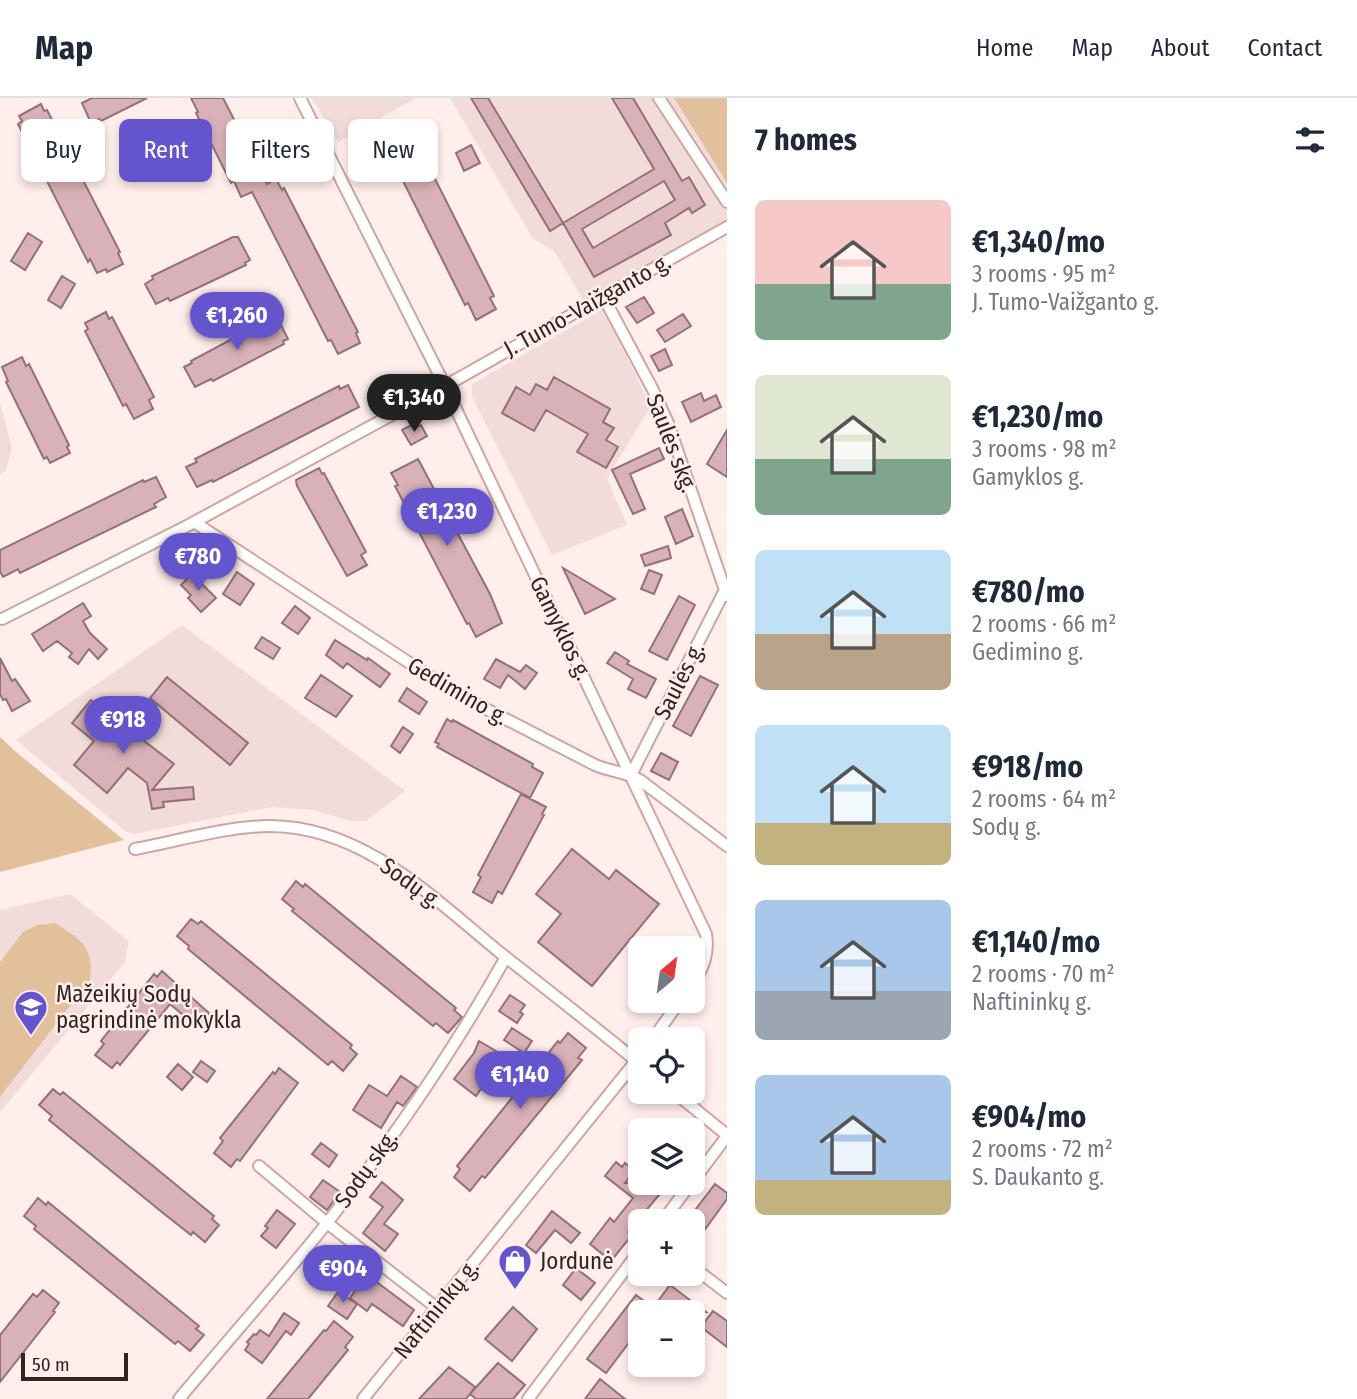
<!DOCTYPE html>
<html lang="en">
<head>
<meta charset="utf-8">
<style>
  :root { --surface:#fff; --page:#f2f2f3; --text:#1f2937; --muted:#747a83; --line:#e0e1e3; --accent:#6454ce }
  body { margin:0; font-family:"Fira Sans Condensed",sans-serif; background:var(--page); color:var(--text); height:100vh; display:flex; flex-direction:column; font-size:26px; white-space:nowrap }
  * { box-sizing:border-box; margin:0 }
  p { font-size:23px; color:var(--muted) }
  .icon { flex:none; width:38px; height:38px; fill:none; stroke:currentColor; stroke-width:2; stroke-linecap:round; stroke-linejoin:round }
  .map { position:relative; flex:1; overflow:hidden }
  .panel { display:flex; flex-direction:column; background:var(--surface); width:630px }
  .panel>* { flex:none }
  .top-card { position:absolute; left:21px; top:21px; width:600px; height:63px; display:flex; gap:14px }
  .needle { width:46px; rotate:29deg }
  .fabs { position:absolute; left:628px; top:838px; display:grid; gap:14px }
  .fabs a { display:grid; place-items:center; width:77px; height:77px; border-radius:10px; background:var(--surface); box-shadow:0 4px 10px #0003; font-size:35px }
  .scale { position:absolute; left:21px; bottom:18px; width:107px; box-sizing:border-box; padding-left:7px; border:4px solid #332422; border-top:0; font-size:19px; line-height:24px; white-space:nowrap; color:#332422; -webkit-text-stroke:5px #ffeeeb; paint-order:stroke }
  .price { position:absolute; translate:-50% -60px; padding:0 16px; border-radius:24px; background:var(--accent); color:#fff; font-size:23px; line-height:46px; filter:drop-shadow(0 2px 4px #0008) }
  .price::after { content:''; position:absolute; left:50%; top:42px; width:21px; height:16px; margin-left:-10px; background:inherit; clip-path:polygon(0 0,100% 0,50% 100%) }
  .price.active { background:#222; color:#fff }
  ul { padding:0; list-style:none }
  li { display:flex; align-items:center; gap:21px; height:175px; padding:0 28px }
  li span { display:grid; place-items:center; flex:none; width:196px; height:140px; border-radius:10px; color:#555 }
  li>.icon { margin-inline-start:auto }
  span .icon { width:84px; height:84px; fill:#fffc; stroke-width:1 }
  li b { font-size:30px }
  h2 { display:flex; justify-content:space-between; align-items:center; height:84px; padding:0 28px; font-size:30px }
  .tag { padding:0 24px; border-radius:10px; background:var(--surface); box-shadow:0 4px 10px #0003; font-size:24px; line-height:63px }
  .tag.active { background:var(--accent); color:#fff }
  header { display:flex; align-items:center; gap:42px; box-sizing:border-box; height:98px; padding:0 35px; background:var(--surface); border-bottom:2px solid var(--line) }
  header strong { font-size:33px }
  nav { display:flex; gap:38px; margin-inline-start:auto; font-size:24px }
  main { display:flex; flex:1; min-height:0 }
  .map>svg:first-child { display:block }
  .built { fill:#f1dcd9 }
  .green { fill:#e2c09b }
  .building { fill:#d9b1b8; stroke:#957077; stroke-width:2; fill-rule:evenodd }
  .lines { fill:none; stroke-linecap:round; stroke-linejoin:round }
  .street-casing { stroke:#cea6a1; stroke-width:14 }
  .street { stroke:#fff; stroke-width:10 }
  .labels { text-anchor:middle; stroke-width:5; stroke-linejoin:round; paint-order:stroke }
  .street-label { font-size:23px; fill:#332422; stroke:#ffeeeb }
  .poi-label { font-size:23px; fill:#332422; stroke:#ffeeeb; text-anchor:start }
</style>
</head>
<body>
<header>
<strong>Map</strong>
<nav><a>Home</a><a>Map</a><a>About</a><a>Contact</a></nav>
</header>
<main>
<div class="map">
<svg width="727" height="1301" viewBox="0 0 727 1301">
  <rect width="100%" height="100%" fill="#ffeeeb"/>
  <path class="built" d="M312 0H416L338 44Z
    M450 0H674L727 85V123L584 203 554 153 533 141Z
    M603 211 651 308 607 380 627 427 552 457 472 299V286Z
    M0 305 12 350 6 373 0 376Z
    M182 527 405 693 366 723H351L313 712 272 709 134 736 125 733 16 642Z
    M70 796 129 843 125 864 0 1014V812Z"/>
  <path class="green" d="M674 0H727V85Z
    M0 639 16 654 124 742 0 774Z
    M55 825C81 842 94 848 90 882L0 999V864L23 834 38 827Z"/>
  <path class="building" d="M92 0H147L101 23 99 21 91 25 82 5Z
    M191 0H223L267 86 276 81 282 92 284 90 358 234 356 235 360 245 338 256 331 242 328 243 252 94 241 99 234 83 231 85 196 15 198 14Z
    M471 0H488L563 125 550 133Z
    M612 0H633L682 83 689 79 705 107 692 115 689 110 665 125 671 137 594 179 563 125 654 71ZM664 83 675 102 593 150 582 131Z
    M41 6 44 13 47 12 120 154 118 155 123 166 107 174 106 171 97 175 90 161 88 164 18 26 22 23 19 18Z
    M414 45 422 61 424 59 494 198 490 200 496 211 476 222 468 205 465 207 396 69 398 68 392 56Z
    M471 47 480 65 464 73 456 55Z
    M28 135 42 144 25 172 11 163Z
    M233 139H238L250 162 245 165 246 167 170 203 168 200 156 206 145 186 153 181 152 178Z
    M62 178 75 186 61 210 48 202Z
    M644 199 654 215 637 225 626 209Z
    M106 214 109 221 112 219 154 299 149 302 153 311 134 321 126 306 123 308 85 233 88 231 85 225Z
    M683 216 691 228 665 244 657 232Z
    M271 220 273 223 278 221 288 241 283 243 284 246 213 283 211 281 195 289 184 269 192 265 191 263Z
    M665 251 672 267 659 273 651 258Z
    M22 259 26 268 29 266 69 347 67 349 70 355 50 365 47 359 44 361 6 284 8 283 2 269Z
    M554 279 610 311 603 324 614 330 606 342 618 349 606 370 577 354 588 336 546 312 534 333 502 315 516 289 530 297 536 286 547 292Z
    M348 287 359 309 213 384 212 382 197 389 186 369 197 364 195 361 339 288 340 291Z
    M701 295 704 303 716 297 721 309 691 324 682 304Z
    M415 325 417 329 421 327 427 338 411 347 402 332Z
    M727 332V379L707 366Z
    M659 350 664 361 630 376 645 411 633 416 612 372Z
    M418 361 490 496 502 525 476 539 469 525 467 526 395 388 398 387 391 375Z
    M319 370 322 376 324 375 366 454 361 457 367 467 347 478 297 388 296 382Z
    M156 379 166 399 154 406 156 409 20 475 18 471 3 479 0 473V452L143 382 144 384Z
    M682 411 693 438 676 446 665 419Z
    M199 447 208 461 189 472 181 458Z
    M668 448 671 460 645 468 641 457Z
    M563 470 615 501 585 516Z
    M649 472 662 477 654 496 641 491Z
    M237 474 254 486 240 507 223 496Z
    M192 476 216 500 201 514 188 500 191 497 181 487Z
    M679 498 695 507 667 562 649 553Z
    M83 505 91 518 83 523 90 535 107 551 98 561 89 551 78 566 69 559 72 555 57 543 43 553 32 536Z
    M295 508 310 520 298 536 282 525Z
    M262 539 280 550 273 561 255 550Z
    M335 542 367 562 368 560 390 576 380 589 347 565 343 570 326 557Z
    M615 554 629 563 627 566 656 581 646 600 628 591 633 581 607 565Z
    M0 560 12 583 15 581 30 603 12 613 6 601 3 602 0 596Z
    M496 561 520 574 526 567 537 575 525 591 508 577 500 590 484 581Z
    M321 577 352 598 336 619 305 600Z
    M700 578 718 587 691 638 673 628Z
    M167 579 248 645 230 667 150 600Z
    M407 590 427 604 419 616 399 603Z
    M91 602 174 666 152 692 193 689 194 701 163 704 164 709 152 711 147 685 128 670 107 695 74 667 94 643 72 625Z
    M447 621 452 624 453 622 533 666 532 669 543 675 530 700 437 649 439 646 435 644Z
    M403 629 413 636 400 655 391 648Z
    M661 655 678 664 669 682 651 673Z
    M521 696 546 709 542 716 544 717 502 796 498 793 492 805 473 794 481 779 478 777Z
    M572 751 609 781 616 772 659 806 592 888 538 844 561 816 536 796Z
    M296 783 303 789 305 786 456 910 454 912 462 919 448 935 436 925 433 928 292 813 294 811 282 801Z
    M191 821 198 826 201 823 352 947 350 950 357 956 343 973 332 963 328 967 188 851 189 848 177 838Z
    M162 873 209 915 197 929 170 906 120 967 117 964 112 970 95 957 104 946 101 943 154 876 157 879Z
    M510 897 525 907 520 914 523 916 517 925 499 913Z
    M512 930 532 943 524 955 504 942Z
    M568 935 586 950 578 960 582 962 485 1080 482 1078 470 1093 454 1079 460 1071 457 1068 558 943 560 945Z
    M479 943 496 953 479 981 485 985 476 998 454 981 474 955Z
    M201 963 215 973 207 984 193 974Z
    M178 966 193 979 182 992 167 979Z
    M279 970 298 985 240 1063 237 1061 231 1069 214 1055 223 1043 220 1040 273 974 275 976Z
    M401 978 417 989 403 1008 397 1004 381 1030 353 1012 369 987 387 998Z
    M53 991 60 997 63 994 214 1118 212 1121 219 1127 205 1144 193 1134 191 1137 163 1115 49 1022 52 1018 39 1007Z
    M321 1045 337 1057 329 1069 312 1056Z
    M616 1064 622 1069 625 1065 634 1073 625 1085H669L628 1134 632 1137 611 1163 590 1146 610 1120 614 1124 633 1100 605 1078Z
    M323 1082 340 1094 327 1112 310 1099Z
    M382 1084 403 1102 384 1126 398 1136 385 1153 363 1135 383 1109 370 1099Z
    M715 1086 727 1095V1101L693 1148V1124H686Z
    M38 1100 46 1107 48 1104 199 1228 196 1231 204 1237 190 1253 178 1243 175 1246 34 1131 36 1128 24 1118Z
    M277 1112 295 1126 276 1150 261 1138 268 1130 265 1128Z
    M552 1113 580 1135 571 1145 555 1132 536 1155 526 1147Z
    M326 1148 342 1159 330 1177 314 1167Z
    M576 1170 595 1185 581 1202 563 1187Z
    M370 1179 414 1212 403 1228 372 1206 367 1213 350 1200 360 1186 364 1189Z
    M670 1187 706 1214H665L655 1207Z
    M43 1192 59 1205 53 1213 55 1214 0 1284V1237L33 1196 37 1199Z
    M338 1194 357 1206 347 1221 328 1208Z
    M636 1197 659 1214H640V1230L606 1275 587 1261Z
    M513 1209 537 1231 512 1263 485 1241Z
    M713 1213 727 1223V1249L701 1229Z
    M284 1215 299 1225 291 1237 286 1233 262 1265 245 1252 249 1246 247 1244 254 1236 256 1237 260 1232 269 1238Z
    M334 1223 353 1239 345 1249 348 1252 308 1301H267L324 1232 326 1233Z
    M498 1265 525 1287 513 1301H476L470 1296Z
    M449 1269 475 1289 466 1301H419Z
    M600 1281 625 1301H585Z"/>
  <g class="lines">
    <defs>
      <path id="street" d="M300 0 445 288 706 836C709 855 704 869 693 886
        M659 0 727 104
        M603 198 653 292 668 325 727 498
        M194 424 457 596 595 667C609 673 626 674 640 682L727 748
        M2 521 187 428 445 288 727 129
        M631 677 726 490
        M135 751C178 743 228 728 271 728 365 729 435 802 503 857 549 893 595 929 640 966
        M652 942 680 903
        M674 994 727 1037
        M259 1068 327 1125 437 1210
        M693 1083 727 1038
        M662 1124 691 1085
        M693 1169 727 1195
        M179 1301C228 1242 279 1185 327 1125 393 1041 454 952 506 859
        M363 1301 640 958
        M528 1301 640 1152"/>
    </defs>
    <use href="#street" class="street-casing"/>
    <use href="#street" class="street"/>
  </g>
  <defs>
    <symbol id="school-pin" viewBox="-11 -11 22 30"><path d="M0 17L-7.5 6A9.5 9.5 0 1 1 7.5 6Z" fill="#6454ce" stroke="#ffeeeb"/><path d="M0-5L7-2L0 1L-7-2ZM-4 1L0 2.5L4 1V4Q0 6-4 4Z" fill="#fff"/></symbol>
    <symbol id="shop-pin" viewBox="-11 -11 22 30"><path d="M0 17L-7.5 6A9.5 9.5 0 1 1 7.5 6Z" fill="#6454ce" stroke="#ffeeeb"/><path d="M-5-2.5h2.3a2.7 3.5 0 0 1 5.4 0H5L5.5 6h-11ZM-1.5-2.5h3a1.5 2.3 0 0 0-3 0Z" fill="#fff"/></symbol>
  </defs>
  <g fill-rule="evenodd">
    <use href="#school-pin" x="12" y="890" width="38" height="52"/>
    <use href="#shop-pin" x="496" y="1144" width="38" height="52"/>
  </g>
  <g class="labels">
    <g class="street-label">
      <text transform="translate(587 207) rotate(-29)" y="8">J. Tumo-Vaižganto g.</text>
      <text transform="translate(672 345) rotate(69)" y="8">Saulės skg.</text>
      <text transform="translate(561 530) rotate(64)" y="8">Gamyklos g.</text>
      <text transform="translate(679 583) rotate(-63)" y="8">Saulės g.</text>
      <text transform="translate(458 593) rotate(30)" y="8">Gedimino g.</text>
      <text transform="translate(411 785) rotate(36)" y="8">Sodų g.</text>
      <text transform="translate(366 1071) rotate(-54)" y="8">Sodų skg.</text>
      <text transform="translate(436 1211) rotate(-51)" y="8">Naftininkų g.</text>
    </g>
    <g class="poi-label">
      <text x="56" y="904">Mažeikių Sodų<tspan x="56" dy="26">pagrindinė mokykla</tspan></text>
      <text x="540" y="1171">Jordunė</text>
    </g>
  </g>
</svg>
<div class="fabs">
<a><svg class="needle" viewBox="-14 -14 28 28"><path d="M0-13l5 13h-10z" fill="#e53935"/><path d="M0 13l5-13h-10z" fill="#747a83"/></svg></a>
<a><svg class="icon" aria-label="locate" viewBox="0 0 24 24"><circle cx="12" cy="12" r="6"/><path d="M12 2v4M12 18v4M2 12h4M18 12h4"/></svg></a>
<a><svg class="icon" aria-label="layers" viewBox="0 0 24 24"><path d="M12 4l9 5-9 5-9-5zM3 14l9 5 9-5"/></svg></a>
<a>+</a>
<a>−</a>
</div>
<div class="scale">50 m</div>
<b class="price" style="left:237px;top:254px">€1,260</b>
<b class="price active" style="left:414px;top:336px">€1,340</b>
<b class="price" style="left:447px;top:450px">€1,230</b>
<b class="price" style="left:198px;top:495px">€780</b>
<b class="price" style="left:123px;top:658px">€918</b>
<b class="price" style="left:520px;top:1013px">€1,140</b>
<b class="price" style="left:343px;top:1207px">€904</b>
<div class="top-card">
<a class="tag">Buy</a>
<a class="tag active">Rent</a>
<a class="tag">Filters</a>
<a class="tag">New</a>
</div>
</div>
<section class="panel">
<h2>7 homes<svg class="icon" aria-label="filters" viewBox="0 0 24 24"><path d="M4 7h16M4 17h16"/><circle cx="9" cy="7" r="2"/><circle cx="15" cy="17" r="2"/></svg></h2>
<ul>
<li><span style="background:linear-gradient(#f6c9c9 60%,#7fa58c 0)"><svg class="icon" aria-label="home" viewBox="0 0 24 24"><path d="M3 11l9-7 9 7M6 9v11h12V9"/></svg></span><div><b>€1,340/mo</b><p>3 rooms · 95 m²</p><p>J. Tumo-Vaižganto g.</p></div></li>
<li><span style="background:linear-gradient(#dfe7d0 60%,#7fa58c 0)"><svg class="icon" aria-label="home" viewBox="0 0 24 24"><path d="M3 11l9-7 9 7M6 9v11h12V9"/></svg></span><div><b>€1,230/mo</b><p>3 rooms · 98 m²</p><p>Gamyklos g.</p></div></li>
<li><span style="background:linear-gradient(#bfe0f5 60%,#b9a48a 0)"><svg class="icon" aria-label="home" viewBox="0 0 24 24"><path d="M3 11l9-7 9 7M6 9v11h12V9"/></svg></span><div><b>€780/mo</b><p>2 rooms · 66 m²</p><p>Gedimino g.</p></div></li>
<li><span style="background:linear-gradient(#bfe0f5 70%,#c2b280 0)"><svg class="icon" aria-label="home" viewBox="0 0 24 24"><path d="M3 11l9-7 9 7M6 9v11h12V9"/></svg></span><div><b>€918/mo</b><p>2 rooms · 64 m²</p><p>Sodų g.</p></div></li>
<li><span style="background:linear-gradient(#a9c7e8 65%,#9aa5b1 0)"><svg class="icon" aria-label="home" viewBox="0 0 24 24"><path d="M3 11l9-7 9 7M6 9v11h12V9"/></svg></span><div><b>€1,140/mo</b><p>2 rooms · 70 m²</p><p>Naftininkų g.</p></div></li>
<li><span style="background:linear-gradient(#a9c7e8 75%,#c2b280 0)"><svg class="icon" aria-label="home" viewBox="0 0 24 24"><path d="M3 11l9-7 9 7M6 9v11h12V9"/></svg></span><div><b>€904/mo</b><p>2 rooms · 72 m²</p><p>S. Daukanto g.</p></div></li>
</ul>
</section>
</main>
</body>
</html>
